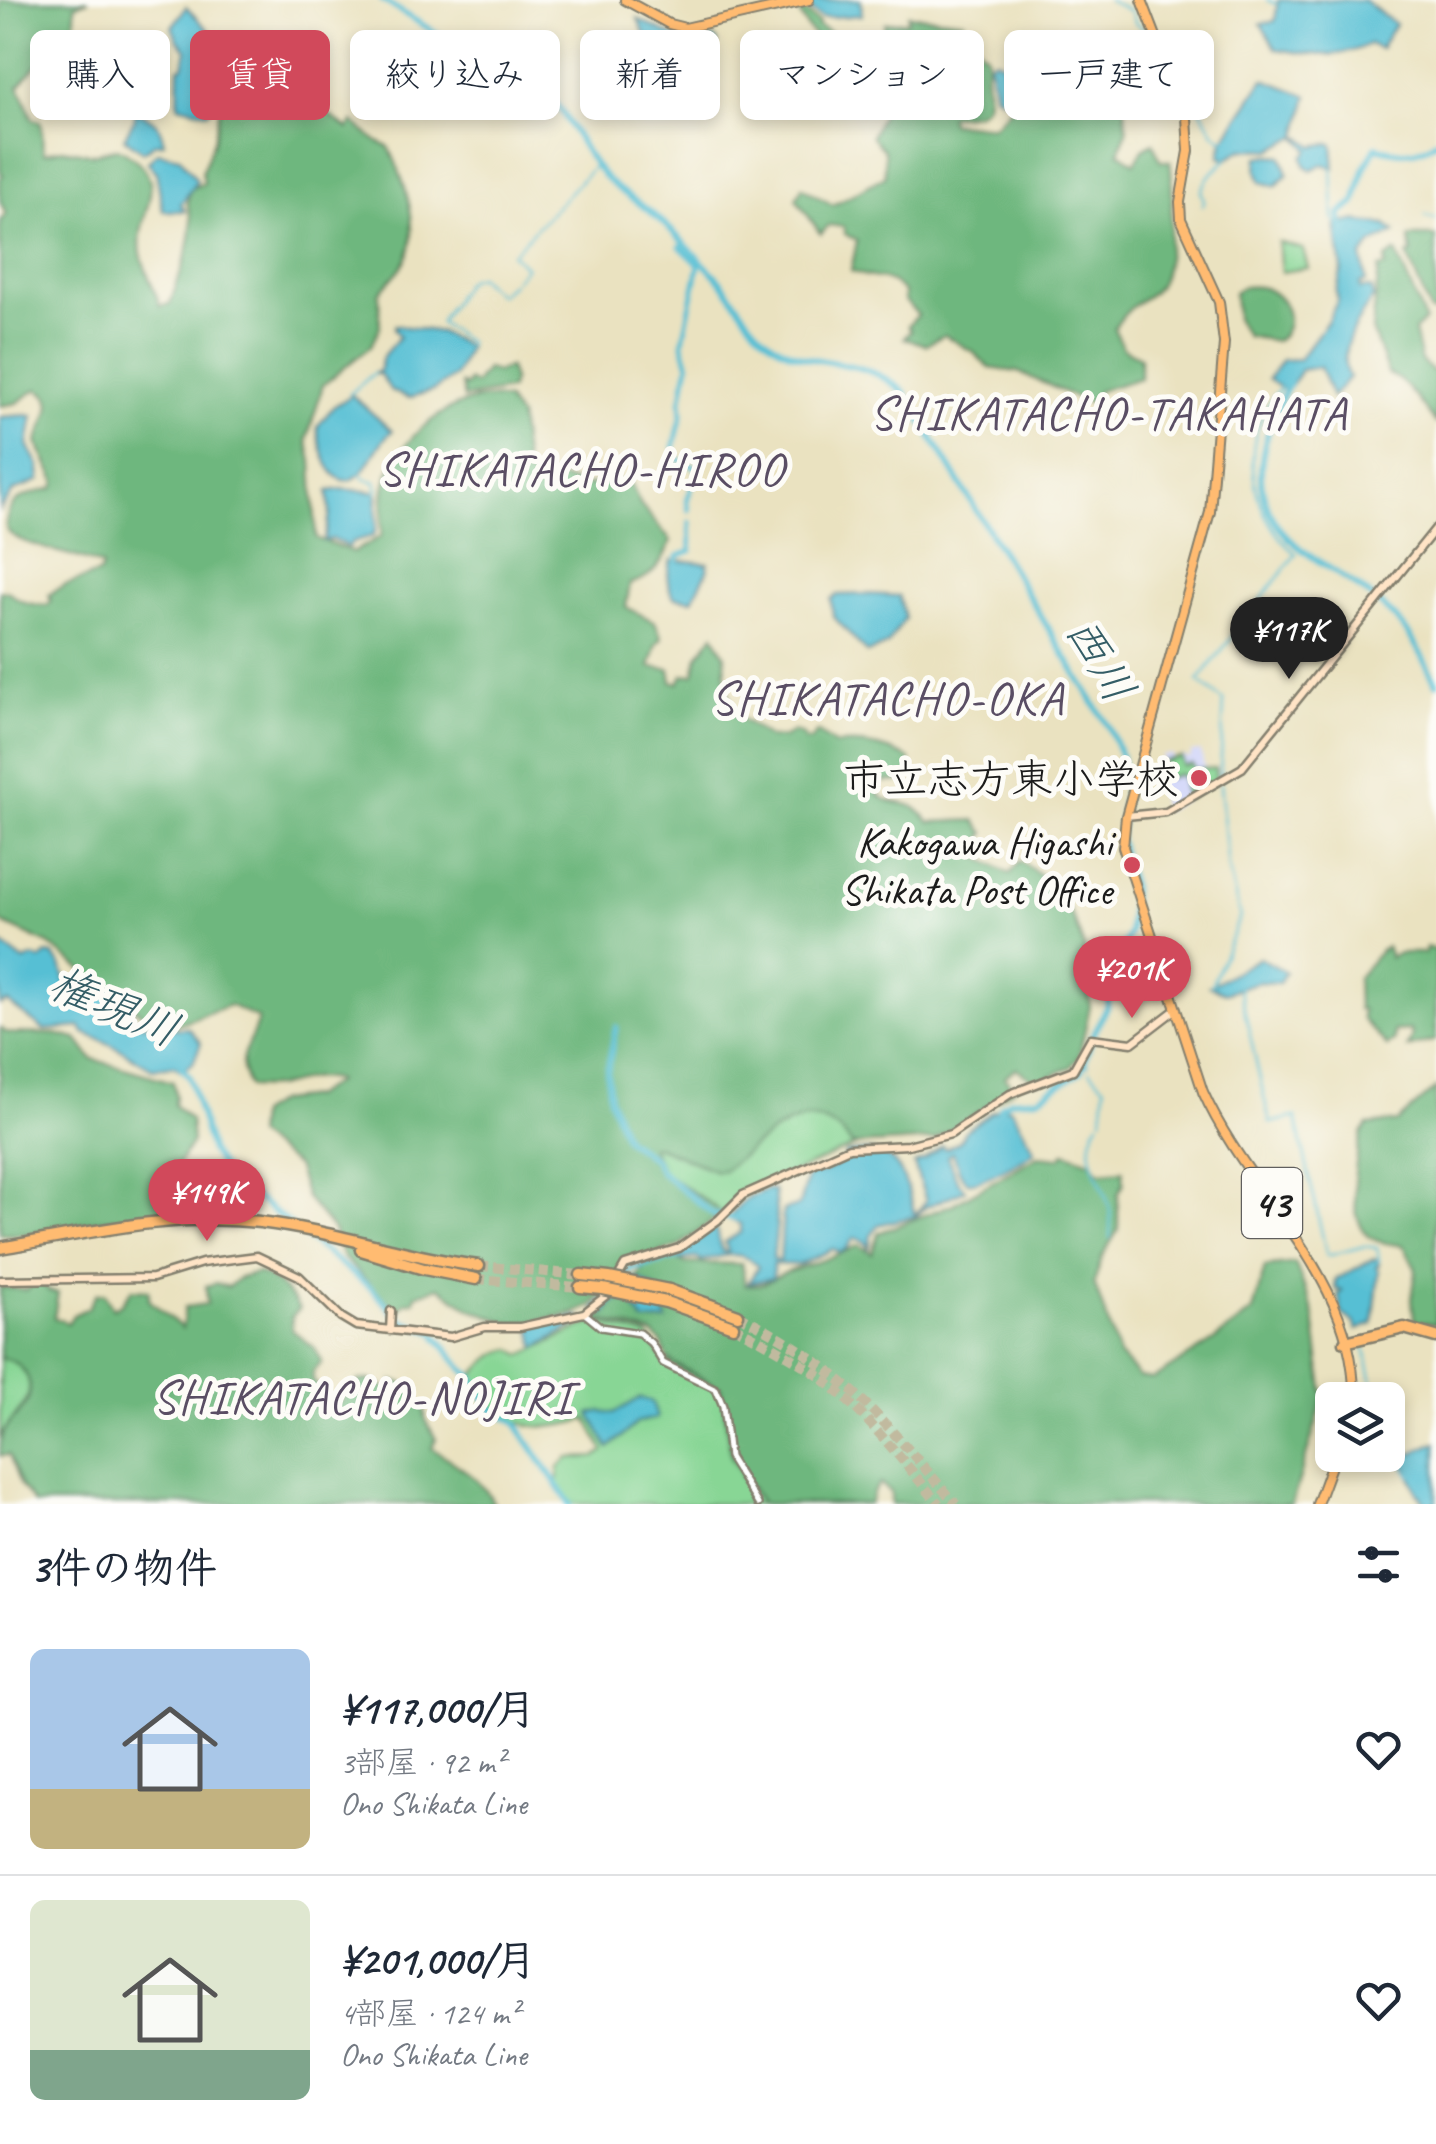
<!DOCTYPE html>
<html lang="ja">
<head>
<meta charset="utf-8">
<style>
  :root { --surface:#fff; --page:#f2f2f3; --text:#1f2937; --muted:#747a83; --line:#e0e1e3; --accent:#d1495b }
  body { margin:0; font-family:Caveat,"Klee One",sans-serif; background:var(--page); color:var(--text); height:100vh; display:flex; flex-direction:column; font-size:38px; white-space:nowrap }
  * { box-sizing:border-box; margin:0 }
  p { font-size:32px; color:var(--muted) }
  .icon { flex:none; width:55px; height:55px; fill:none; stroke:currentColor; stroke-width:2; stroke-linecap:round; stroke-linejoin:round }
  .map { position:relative; height:1504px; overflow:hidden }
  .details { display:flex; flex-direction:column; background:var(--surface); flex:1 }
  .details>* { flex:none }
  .hud { position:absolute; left:30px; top:30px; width:1378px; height:90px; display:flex; gap:20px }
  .controls { position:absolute; left:1315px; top:1382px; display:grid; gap:20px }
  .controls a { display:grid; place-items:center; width:90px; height:90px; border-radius:15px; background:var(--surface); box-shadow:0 5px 15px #0003; font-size:50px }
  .price { position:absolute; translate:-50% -85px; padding:0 22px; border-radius:35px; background:var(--accent); color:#fff; font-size:32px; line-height:65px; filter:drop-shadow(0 2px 5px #0008) }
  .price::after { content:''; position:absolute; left:50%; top:60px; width:30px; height:22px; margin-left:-15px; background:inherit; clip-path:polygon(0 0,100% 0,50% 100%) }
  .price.on { background:#222; color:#fff }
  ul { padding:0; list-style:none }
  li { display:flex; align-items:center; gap:30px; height:250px; padding:0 30px }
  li+li { border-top:2px solid var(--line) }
  li span { display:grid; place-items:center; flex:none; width:280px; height:200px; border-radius:15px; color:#555 }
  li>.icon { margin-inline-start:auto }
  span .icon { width:120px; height:120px; fill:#fffc; stroke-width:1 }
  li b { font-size:42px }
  h2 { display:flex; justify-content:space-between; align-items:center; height:120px; padding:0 30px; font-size:42px }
  .pill { padding:0 35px; border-radius:15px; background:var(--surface); box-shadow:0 5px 15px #0003; font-size:35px; line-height:90px }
  .pill.on { background:var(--accent); color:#fff }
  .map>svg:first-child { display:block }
  .built { fill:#d4d8f9 }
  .green { fill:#88d695; stroke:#527958; stroke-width:2.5 }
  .forest { fill:#6eb77e; stroke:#456a4d; stroke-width:2.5 }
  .water { fill:#57bfd4; stroke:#3a6e78; stroke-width:2.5 }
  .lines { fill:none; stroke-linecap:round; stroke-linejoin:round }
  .stream { stroke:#57bfd4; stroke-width:2.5 }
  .canal { stroke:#57bfd4; stroke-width:5 }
  .river { stroke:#57bfd4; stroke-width:6 }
  .motorway-tunnel { stroke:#c1ba9f; stroke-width:10; stroke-dasharray:10 5; stroke-linecap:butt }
  .tertiary-casing { stroke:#837f6e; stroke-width:10 }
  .secondary-casing { stroke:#837f6e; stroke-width:11 }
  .primary-casing { stroke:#837f6e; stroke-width:12 }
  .motorway-casing { stroke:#837f6e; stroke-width:15 }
  .tertiary { stroke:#fff; stroke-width:5 }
  .secondary { stroke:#ffe4c6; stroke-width:6 }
  .primary { stroke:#ffbb71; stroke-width:8 }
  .motorway { stroke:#ffbb71; stroke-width:10 }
  .primary-bridge-casing { stroke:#837f6e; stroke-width:12; stroke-linecap:butt }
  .motorway-bridge-casing { stroke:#837f6e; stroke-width:15; stroke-linecap:butt }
  .primary-bridge { stroke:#ffbb71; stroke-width:8 }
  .motorway-bridge { stroke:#ffbb71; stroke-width:10 }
  .poi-dot { fill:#d1495b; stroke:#fdfcf7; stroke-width:4 }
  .labels { text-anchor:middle; stroke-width:10; stroke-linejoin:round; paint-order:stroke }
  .shield { fill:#fdfcf7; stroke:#605f5e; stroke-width:2.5 }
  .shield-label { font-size:40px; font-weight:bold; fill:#1c1c1c }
  .poi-label { font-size:42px; fill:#1c1c1c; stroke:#fdfcf7; text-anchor:end }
  .water-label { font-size:45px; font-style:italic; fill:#345d66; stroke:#fdfcf7 }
  .quarter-label { font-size:48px; letter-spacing:2.5px; fill:#5a4e64; stroke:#fdfcf7 }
</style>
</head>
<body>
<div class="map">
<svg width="1436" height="1504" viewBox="0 0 1436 1504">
  <rect width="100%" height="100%" fill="#fdfcf7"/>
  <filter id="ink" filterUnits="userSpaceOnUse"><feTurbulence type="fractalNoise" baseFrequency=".01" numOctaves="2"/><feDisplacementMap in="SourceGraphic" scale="20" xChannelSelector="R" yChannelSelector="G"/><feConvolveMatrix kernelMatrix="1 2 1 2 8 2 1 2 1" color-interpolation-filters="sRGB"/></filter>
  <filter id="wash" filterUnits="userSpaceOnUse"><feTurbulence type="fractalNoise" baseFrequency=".0048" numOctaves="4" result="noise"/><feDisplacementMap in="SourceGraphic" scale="40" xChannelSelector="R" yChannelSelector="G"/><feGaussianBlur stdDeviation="2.25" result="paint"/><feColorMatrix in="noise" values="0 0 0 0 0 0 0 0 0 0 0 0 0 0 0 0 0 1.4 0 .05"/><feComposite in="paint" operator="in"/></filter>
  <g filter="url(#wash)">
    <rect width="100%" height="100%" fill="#eae2c0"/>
    <path class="built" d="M1201 751 1204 767H1217L1218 782 1163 812 1155 776 1162 775 1161 770H1154L1153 767 1163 766 1161 755 1171 754 1173 758 1185 756 1187 759 1191 757V752Z"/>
    <path class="green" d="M91 38 128 56 113 92 74 77Z
      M1278 242 1303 249 1308 268 1281 272Z
      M1181 757 1183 766 1192 764 1194 770 1215 768 1216 781 1186 799 1181 774 1167 778 1164 761Z
      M807 1116 839 1126 855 1146 743 1194 719 1217 659 1172 645 1152 643 1120 779 1123Z
      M595 1321 648 1336 663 1359 721 1391 741 1475 762 1504H569L557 1488 559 1467 569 1458 595 1457 604 1451 587 1419C539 1435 492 1428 474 1375 485 1362 494 1352 512 1349L522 1355Z
      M0 1358C21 1359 36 1381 26 1400 20 1413 8 1424 0 1435Z"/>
    <path class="forest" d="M0 0H89L75 5V30L52 57 42 59 19 86 33 119 40 121C44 131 41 143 44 153L62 149 92 154 118 148C179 180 134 210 141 253 145 272 154 288 160 306L170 304C177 282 191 249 191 226 192 208 183 211 191 188L204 183 202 171 214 140 220 106 247 81 282 75 285 89 296 93 297 80 319 89 318 106 348 129 353 122 378 142 389 147C403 177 420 222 408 255 403 269 388 282 379 293L380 327 371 346 323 385 307 439 312 461 316 538 354 552 381 536C382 521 382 504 384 489 394 440 455 388 506 400L519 417 526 475 541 474 591 486 599 480 629 481 641 505 671 541C662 564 653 577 630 584L626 607 655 622 662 638 657 644 650 667 670 669 672 681 679 683 683 675 694 674 698 656 714 634 725 655 726 685 736 715 770 738 784 737 794 731 804 736V740H811L817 732 836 745C861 741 888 748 910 759V772L900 781 873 782C882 807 892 799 912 806 918 808 925 817 930 822L975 820 985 833 973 854 1010 874 1020 861 1057 887 1073 918 1084 947 1090 1007 1079 1056 1071 1067 1037 1082 1016 1068 1004 1077 1015 1088 934 1140 852 1145C810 1086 763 1141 724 1170L716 1171 656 1146 651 1147 663 1172 716 1208 721 1215 677 1247 625 1263 592 1306 573 1314 514 1325 471 1309 439 1287 416 1295 414 1301 405 1303 397 1312 343 1257 333 1230 306 1198 296 1166 256 1136 258 1114 279 1101 312 1097 337 1081C309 1074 302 1082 276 1087 268 1088 258 1087 249 1087 232 1055 251 1048 258 1019L230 1005 172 1026 156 1021 137 1011 127 996 89 975 48 944 0 922V591H8C21 603 30 605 48 605L51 601 49 595C64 582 82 581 100 573L102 566C83 555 15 546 7 530 4 525 7 519 8 514 15 494 36 493 54 488L56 481 37 443C42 423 63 399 37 389L17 403 0 406V220L6 215 0 201V178L3 175 0 171Z
      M797 6 819 23 818 26C840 37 855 49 879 53L885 23 908 21V15L964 21 965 30 979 33 974 42 987 55C988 63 985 71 986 79 991 114 981 114 949 115L950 123C965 122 978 127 993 126L1014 104 1036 69 1058 58 1097 59 1106 63 1120 91 1125 110 1127 130 1119 152 1135 163 1143 149 1153 143 1161 161H1170C1174 183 1171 267 1159 285 1153 295 1137 301 1129 310 1123 315 1119 322 1114 328L1123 348 1140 357V378L1098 391 1089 403 1018 372 989 368 973 352 944 335 926 345 904 338 911 331 908 326 918 315 904 300V293C885 272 875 282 851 271L857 241 845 234 844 227 829 225 821 234 796 199 802 187 833 205 885 176 884 151 871 136 884 110 897 96 880 67C844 54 809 48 797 6Z
      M1415 236H1436V313L1430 312 1407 255 1412 253 1409 238Z
      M1396 252 1425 321 1414 331 1421 361 1436 374V423C1421 407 1409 381 1388 374L1372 330 1379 268 1386 266V259Z
      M1242 287C1247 287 1253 286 1259 287 1285 291 1300 325 1276 341L1246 336 1236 318 1234 292Z
      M509 367 513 380 510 390 464 398 461 384 466 386 468 381 475 384 486 369 497 372Z
      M1386 947 1390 958 1399 953H1425L1426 947 1436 950V1040L1407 1048 1412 1036 1410 1030 1394 1031V1041L1387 1046 1362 1019V1009H1358L1357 978C1367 969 1374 953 1386 947Z
      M0 1028 7 1033 56 1034 77 1039 92 1059 173 1082 176 1097 174 1105 190 1120 192 1142 166 1184 172 1203 200 1212 199 1215C167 1214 135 1215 103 1220 68 1225 35 1238 0 1234Z
      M1436 1088V1324L1414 1321 1412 1299 1416 1270 1404 1246C1394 1244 1381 1244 1373 1239 1345 1224 1355 1158 1362 1133L1368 1125 1397 1122Z
      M1065 1152 1091 1161 1099 1172 1123 1170 1124 1183 1118 1194V1230L1102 1257 1094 1283 1119 1355 1139 1377 1153 1379 1215 1340 1253 1311 1265 1267 1295 1263 1313 1310 1324 1397 1292 1504H891V1492L880 1484 874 1491 870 1504H762L731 1457 721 1388 675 1364 667 1357 661 1342 652 1334 594 1318C604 1314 643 1273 647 1262L674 1255 685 1263 742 1264 745 1285C774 1285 767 1278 790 1271 813 1263 836 1257 858 1245L872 1253 878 1233 953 1204 1038 1156 1060 1158Z
      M257 1273C275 1278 289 1293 299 1309L292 1317V1330L313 1346 322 1362 313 1372V1381L320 1387 317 1408 323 1410 340 1402 359 1381 370 1380 392 1391 393 1381 407 1384 425 1411V1418L436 1439 432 1448C455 1464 482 1477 494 1504H34L20 1485 9 1455 0 1456C0 1448 0 1440 3 1432 9 1421 23 1412 28 1399 35 1379 20 1359 0 1358V1287L26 1290 40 1281 49 1291 58 1293 54 1318 68 1323 73 1315 88 1308 96 1294 104 1293 113 1308 121 1304 132 1289 149 1290V1300L182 1328 185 1307 207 1304 206 1286 216 1283 228 1287 239 1278Z"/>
    <path class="water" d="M815 0H861L862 15 822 18 806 7 805 3Z
      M1278 0H1364L1395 24 1380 49 1369 44C1337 61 1310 54 1276 49L1261 24 1275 21Z
      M186 7 224 46 242 78V82H236L226 96 207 112 178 105 179 68 183 66 187 50 178 41 172 27Z
      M638 19 683 41 714 38 718 43 695 103H688L661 71Z
      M995 59 1020 69 1014 96 1003 99 995 95 989 63Z
      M776 73 786 96 771 107 767 106 755 78 757 74Z
      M1264 79 1308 96 1298 135 1314 146 1330 143 1333 145 1335 168 1323 164 1311 170 1305 165 1303 157 1309 150 1297 136 1271 150 1242 149 1227 159 1220 156 1223 141Z
      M135 111C154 118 160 123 164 143L154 144 143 152 124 138 135 118Z
      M157 152 180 157 197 180 181 204 185 211H163L156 172 148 162Z
      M1269 155 1282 156 1288 174 1276 186 1261 182 1257 170 1258 157Z
      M1354 221 1386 225 1395 232 1371 245 1362 256 1366 282 1360 283V289L1371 288 1373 298C1359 317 1335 353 1349 377L1332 397 1320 367 1301 370 1287 392 1268 379 1282 360 1299 359 1327 322 1338 300 1336 291 1342 270 1336 224Z
      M395 325 440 332 468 347 455 376 434 390 409 398 391 391 380 374H373L379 371 383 356 399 337 394 329Z
      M352 395 392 431C375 446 373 462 360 474 332 499 319 444 317 427L333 407Z
      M26 415 33 416 28 445 39 465 40 480 14 491 0 510V417Z
      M341 489 376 492 377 496 376 529 373 536 352 542 349 547 332 539 324 541 330 514 328 491Z
      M671 560 708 563 707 572 692 600 674 597 670 590 668 574Z
      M869 594 899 596 905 618 887 645 867 653 833 616 831 599 837 595Z
      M0 943 24 961 34 957 40 960 47 954 53 955 61 965 66 982 77 989C95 974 117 991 131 1004L132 1012 124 1010V1014L142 1021V1025L156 1023 162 1029 189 1028 201 1043 193 1063 182 1071 174 1066 152 1069C129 1055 110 1042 84 1033L81 1027 44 1030 7 1002 0 1005Z
      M1260 958 1285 972 1279 983 1257 982 1225 993 1209 986Z
      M1007 1107 1012 1110 1035 1150C1030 1157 978 1185 968 1182 960 1179 956 1161 953 1153L947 1156 957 1180 965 1190 924 1208 916 1216 878 1225 871 1235 869 1249 864 1241 854 1238 847 1248 840 1253 833 1249 799 1265 773 1264V1278L748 1283 758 1267C741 1248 723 1256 701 1261L696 1258 679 1260 676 1257 715 1227 723 1252H728L725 1242 741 1232V1224L729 1219C738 1202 749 1197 768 1189L774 1191 777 1222 773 1260 780 1261 783 1210 799 1206 808 1174 822 1173 845 1160V1154C897 1141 904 1174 915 1215L926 1201 914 1164 926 1159 942 1146 945 1149 959 1142 965 1131 993 1111Z
      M1373 1259 1378 1260 1379 1265 1376 1267 1379 1272 1373 1324 1357 1330 1354 1322 1342 1314 1338 1295 1342 1291 1336 1289 1335 1280Z
      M623 1274 641 1280 658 1291 667 1321 644 1322 631 1303 623 1299 613 1303 606 1314 594 1310Z
      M577 1317 582 1318 580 1322 536 1348 531 1327Z
      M640 1398 652 1402 657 1418 638 1422 609 1448 590 1414 601 1411 614 1413Z
      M1436 1442V1504H1426L1417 1492 1405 1463 1408 1455Z"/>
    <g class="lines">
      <path class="stream" d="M1108 0 1131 12 1136 24 1146 29 1144 46 1151 55V62L1169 76
        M1267 0 1276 4
        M1176 77 1184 81 1215 134 1224 140
        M1332 168 1334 218 1337 224
        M1202 205 1204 200 1201 191 1209 176 1227 159
        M1425 216 1436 219
        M515 280 526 267 512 254 595 165
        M499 295 512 283
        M467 346 468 342 440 323 441 320 467 280 479 277 497 294
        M350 394 374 373
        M361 474 365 479 376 482 378 490 374 495
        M1220 776 1224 701 1198 681 1296 554C1247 512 1236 436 1282 386
        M1211 986 1240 917 1228 867 1220 784
        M1239 987 1270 1123 1296 1117 1327 1256 1365 1246 1377 1248 1379 1260 1377 1262
        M1086 1060 1088 1066
        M1090 1071 1105 1087 1102 1118
        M1099 1122C1078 1151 1101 1176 1109 1206 1112 1216 1110 1227 1110 1238
        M1364 1344 1374 1387 1370 1400
        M1388 1444 1411 1476"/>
      <path class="canal" d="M683 244 680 247 699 265 683 340
        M683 344 689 365 686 377
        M682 398 685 380
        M674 448 682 414 681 401
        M676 458 699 469 695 479
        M689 510 687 500 694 481
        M676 563 678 556 691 551 690 522
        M624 1271 677 1258"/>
      <path class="river" d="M382 0C412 18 443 39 475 53 497 63 518 65 537 82 565 107 575 141 598 169 611 187 628 195 645 208 669 225 690 250 711 271 733 292 746 323 770 341 812 372 857 351 904 392L1108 726 1121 756 1125 786 1119 840 1132 888 1129 933 1113 969 1107 1008 1094 1031 1081 1071 1038 1098 1010 1100 1001 1107 999 1113
        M1343 230 1340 214 1355 203 1364 169 1376 147C1397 153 1415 156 1436 141
        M1289 384C1256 446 1241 507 1308 554 1336 573 1365 590 1390 613 1411 632 1423 658 1436 683
        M616 1027 607 1072 610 1099 625 1138 654 1159 661 1172 714 1215 737 1219
        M180 1066 189 1076 211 1152 227 1175 372 1289 401 1320 434 1332
        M437 1337 464 1370 470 1374 490 1408 515 1422 570 1504"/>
    </g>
  </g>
  <g filter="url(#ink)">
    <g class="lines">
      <path class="motorway-tunnel" d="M479 1266 581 1275
        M476 1279 580 1287
        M738 1315C842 1365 882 1420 956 1504
        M733 1326C761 1340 789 1355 815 1373 863 1409 901 1459 939 1504"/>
      <defs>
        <path id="tertiary" d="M584 1313 601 1327 639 1333 651 1343 663 1363 716 1389 723 1406 729 1457 758 1504"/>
        <path id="secondary" d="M1126 816 1166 812 1242 768 1436 528
          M0 1280 153 1278 202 1263 257 1256 299 1276 341 1317 356 1326 451 1337 485 1327H520L584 1313 608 1294 625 1265 679 1248 718 1220 743 1195 849 1148 908 1145 951 1134 1010 1094 1073 1070 1091 1038 1132 1043 1175 1010
          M390 1331 391 1311"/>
        <path id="primary" d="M625 0 669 24 685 28 809 0
          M1142 0 1187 117 1189 151 1180 202 1181 219 1219 302 1224 343 1210 512 1126 816 1123 847 1203 1092C1249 1195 1357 1278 1354 1400
          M1317 1504 1335 1455"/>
        <path id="motorway" d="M0 1248C87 1233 171 1212 260 1222 334 1231 405 1257 479 1266
          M361 1250 424 1269 476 1279
          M581 1275 609 1278
          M580 1287 603 1289
          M669 1290 738 1315
          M666 1302 733 1326
          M1345 1342 1404 1328 1436 1337"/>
      </defs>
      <use href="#tertiary" class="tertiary-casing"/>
      <use href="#secondary" class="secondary-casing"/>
      <use href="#primary" class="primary-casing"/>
      <use href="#motorway" class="motorway-casing"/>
      <use href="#tertiary" class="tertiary"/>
      <use href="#secondary" class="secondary"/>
      <use href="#primary" class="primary"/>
      <use href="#motorway" class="motorway"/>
      <defs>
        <path id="primary-bridge" d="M1172 75 1173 77"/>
        <path id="motorway-bridge" d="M609 1278 669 1290
          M603 1289 666 1302"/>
      </defs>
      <use href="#primary-bridge" class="primary-bridge-casing"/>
      <use href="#motorway-bridge" class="motorway-bridge-casing"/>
      <use href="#primary-bridge" class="primary-bridge"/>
      <use href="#motorway-bridge" class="motorway-bridge"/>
    </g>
  </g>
  <g class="poi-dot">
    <circle cx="1199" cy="778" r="10"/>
    <circle cx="1132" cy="865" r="10"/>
  </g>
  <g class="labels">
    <rect class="shield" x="1242" y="1168" width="60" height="70" rx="8"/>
    <g class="shield-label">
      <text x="1272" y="1217">43</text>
    </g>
    <g class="poi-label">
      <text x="1179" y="793">市立志方東小学校</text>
      <text x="1112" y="856">Kakogawa Higashi<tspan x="1112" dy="48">Shikata Post Office</tspan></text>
    </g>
    <g class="water-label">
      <text transform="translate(1101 659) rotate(59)" y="16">西川</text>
      <text transform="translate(115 1006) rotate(23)" y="16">権現川</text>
    </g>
    <g class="quarter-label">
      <text x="1109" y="429">SHIKATACHO-TAKAHATA</text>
      <text x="582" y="485">SHIKATACHO-HIROO</text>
      <text x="888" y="714">SHIKATACHO-OKA</text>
      <text x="363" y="1413">SHIKATACHO-NOJIRI</text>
    </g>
  </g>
</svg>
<div class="controls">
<a><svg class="icon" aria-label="layers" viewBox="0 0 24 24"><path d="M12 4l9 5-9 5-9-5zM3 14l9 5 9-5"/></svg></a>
</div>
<b class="price on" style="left:1289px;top:682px">¥117K</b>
<b class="price" style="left:1132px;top:1021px">¥201K</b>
<b class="price" style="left:207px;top:1244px">¥149K</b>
<div class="hud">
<a class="pill">購入</a>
<a class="pill on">賃貸</a>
<a class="pill">絞り込み</a>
<a class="pill">新着</a>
<a class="pill">マンション</a>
<a class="pill">一戸建て</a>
</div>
</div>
<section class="details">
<h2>3件の物件<svg class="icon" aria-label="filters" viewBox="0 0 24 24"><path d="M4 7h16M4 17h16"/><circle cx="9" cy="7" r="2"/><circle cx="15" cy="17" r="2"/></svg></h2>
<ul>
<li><span style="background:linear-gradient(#a9c7e8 70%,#c2b280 0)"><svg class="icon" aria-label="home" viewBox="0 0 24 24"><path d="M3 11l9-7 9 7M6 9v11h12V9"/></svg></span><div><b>¥117,000/月</b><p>3部屋 · 92 m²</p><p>Ono Shikata Line</p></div><svg class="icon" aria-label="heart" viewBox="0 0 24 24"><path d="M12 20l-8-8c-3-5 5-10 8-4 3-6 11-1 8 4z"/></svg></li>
<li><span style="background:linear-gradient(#dfe7d0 75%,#7fa58c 0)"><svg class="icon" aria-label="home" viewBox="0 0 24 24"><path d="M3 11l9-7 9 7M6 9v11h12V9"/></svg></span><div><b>¥201,000/月</b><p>4部屋 · 124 m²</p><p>Ono Shikata Line</p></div><svg class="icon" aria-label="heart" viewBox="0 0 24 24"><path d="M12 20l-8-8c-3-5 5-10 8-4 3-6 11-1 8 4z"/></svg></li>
</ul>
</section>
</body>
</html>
